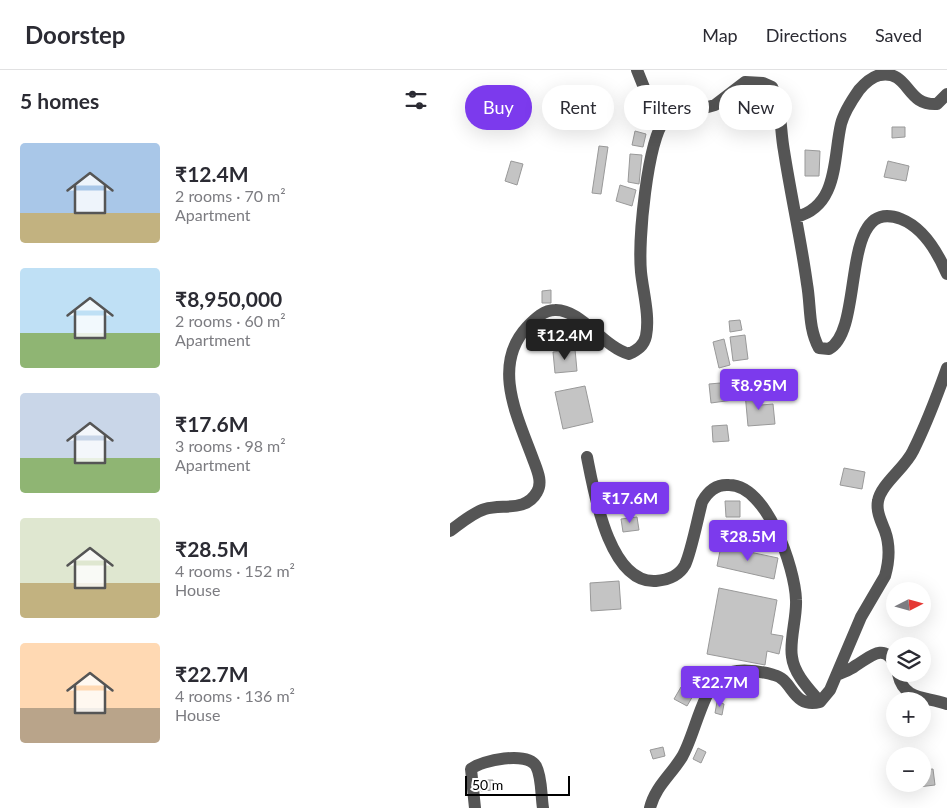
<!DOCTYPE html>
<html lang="en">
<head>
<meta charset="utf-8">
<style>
  :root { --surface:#fff; --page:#f7f7f7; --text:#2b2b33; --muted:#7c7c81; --line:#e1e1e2; --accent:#7c3aed }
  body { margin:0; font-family:Lato,sans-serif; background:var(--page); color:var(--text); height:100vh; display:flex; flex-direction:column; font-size:19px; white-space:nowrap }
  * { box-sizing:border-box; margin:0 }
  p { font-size:16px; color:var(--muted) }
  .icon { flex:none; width:28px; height:28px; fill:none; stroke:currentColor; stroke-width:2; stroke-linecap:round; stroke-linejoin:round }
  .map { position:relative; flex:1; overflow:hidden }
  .details { display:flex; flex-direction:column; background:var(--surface); width:450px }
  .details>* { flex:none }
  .top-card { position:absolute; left:15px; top:15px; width:406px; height:45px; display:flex; gap:10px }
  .needle { width:32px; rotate:84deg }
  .controls { position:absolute; left:436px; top:512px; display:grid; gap:10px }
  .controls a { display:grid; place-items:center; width:45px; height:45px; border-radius:50%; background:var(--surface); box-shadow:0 5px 20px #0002; font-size:25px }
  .scale { position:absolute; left:15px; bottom:12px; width:105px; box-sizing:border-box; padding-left:5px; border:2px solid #000; border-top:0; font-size:14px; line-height:18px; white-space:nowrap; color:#000; -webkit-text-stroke:4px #fff; paint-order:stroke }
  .price { position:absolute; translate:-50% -42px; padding:0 11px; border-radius:5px; background:var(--accent); color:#fff; font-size:16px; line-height:32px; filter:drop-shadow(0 1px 2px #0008) }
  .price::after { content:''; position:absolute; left:50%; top:30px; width:15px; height:11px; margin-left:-8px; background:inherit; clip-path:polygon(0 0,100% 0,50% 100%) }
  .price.active { background:#222; color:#fff }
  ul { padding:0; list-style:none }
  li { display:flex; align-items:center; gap:15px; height:125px; padding:0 20px }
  li span { display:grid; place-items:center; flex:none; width:140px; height:100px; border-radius:5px; color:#555 }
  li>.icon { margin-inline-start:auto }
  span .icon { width:60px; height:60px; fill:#fffc; stroke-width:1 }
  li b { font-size:21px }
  h2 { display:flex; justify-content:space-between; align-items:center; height:60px; padding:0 20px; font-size:21px }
  .chip { padding:0 18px; border-radius:22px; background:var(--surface); box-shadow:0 5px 20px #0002; font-size:18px; line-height:45px }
  .chip.active { background:var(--accent); color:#fff }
  header { display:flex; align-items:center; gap:30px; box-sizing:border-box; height:70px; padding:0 25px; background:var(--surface); border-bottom:1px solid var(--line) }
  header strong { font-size:24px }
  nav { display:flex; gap:28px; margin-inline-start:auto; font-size:18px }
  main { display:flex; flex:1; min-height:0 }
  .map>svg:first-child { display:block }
  .building { fill:#c4c4c4; stroke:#999 }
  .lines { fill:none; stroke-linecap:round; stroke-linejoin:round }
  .minor { stroke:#555; stroke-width:12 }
</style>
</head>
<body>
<header>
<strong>Doorstep</strong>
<nav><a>Map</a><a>Directions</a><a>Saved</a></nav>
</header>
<main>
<section class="details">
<h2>5 homes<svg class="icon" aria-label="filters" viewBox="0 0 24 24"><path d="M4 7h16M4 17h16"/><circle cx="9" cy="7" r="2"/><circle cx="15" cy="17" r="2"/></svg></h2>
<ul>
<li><span style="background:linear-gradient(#a9c7e8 70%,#c2b280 0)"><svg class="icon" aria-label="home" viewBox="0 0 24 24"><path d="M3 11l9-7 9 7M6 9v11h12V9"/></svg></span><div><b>₹12.4M</b><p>2 rooms · 70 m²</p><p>Apartment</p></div></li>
<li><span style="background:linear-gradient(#bfe0f5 65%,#8fb573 0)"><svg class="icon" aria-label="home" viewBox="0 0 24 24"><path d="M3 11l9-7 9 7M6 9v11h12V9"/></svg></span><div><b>₹8,950,000</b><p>2 rooms · 60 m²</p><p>Apartment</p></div></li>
<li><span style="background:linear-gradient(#c9d6e8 65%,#8fb573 0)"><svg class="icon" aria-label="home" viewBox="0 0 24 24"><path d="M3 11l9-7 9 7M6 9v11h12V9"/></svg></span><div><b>₹17.6M</b><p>3 rooms · 98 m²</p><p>Apartment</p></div></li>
<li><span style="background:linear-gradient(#dfe7d0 65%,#c2b280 0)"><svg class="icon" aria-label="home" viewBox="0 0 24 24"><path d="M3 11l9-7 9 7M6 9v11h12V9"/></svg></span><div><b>₹28.5M</b><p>4 rooms · 152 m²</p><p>House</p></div></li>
<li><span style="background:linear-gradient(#ffd9b3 65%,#b9a48a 0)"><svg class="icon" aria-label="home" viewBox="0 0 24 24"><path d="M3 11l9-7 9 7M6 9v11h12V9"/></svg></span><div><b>₹22.7M</b><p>4 rooms · 136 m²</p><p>House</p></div></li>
</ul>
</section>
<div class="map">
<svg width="497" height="738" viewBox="0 0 497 738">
  <rect width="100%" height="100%" fill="#fff"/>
  <path class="building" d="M442 57H455V67L442 68Z
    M185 61 196 64 193 77 182 75Z
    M149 76 158 77 151 124 142 123Z
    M355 80 370 81 369 106H355Z
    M180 84 192 85 189 114 178 112Z
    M61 91 73 94 67 115 55 111Z
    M438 91 459 96 456 111 434 107Z
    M170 115 186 120 182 136 166 131Z
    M101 220V233H92V221Z
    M290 250 292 260 280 262 279 251Z
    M295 265 298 289 283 291 280 267Z
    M274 269 280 295 269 298 263 272Z
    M125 279 127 301 105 303 103 282Z
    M282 312 283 330 261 333 259 314Z
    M135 316 143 352 113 359 105 322Z
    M310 322 311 335 323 334 325 354 298 356 295 323Z
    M277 355 279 371 263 372 262 356Z
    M394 398 415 402 412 419 390 415Z
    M275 431H290V447H276Z
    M187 447 189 460 173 462 171 449Z
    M271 476 328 488 324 509 267 496Z
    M169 511 171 539 141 541 140 513Z
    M269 518 327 530 321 564 333 566 329 584 317 581 315 595 257 584Z
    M231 617 244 624 237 636 224 629Z
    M267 632 274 634 272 645 265 643Z
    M213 677 215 686 203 689 200 680Z
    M248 678 256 682 251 693 243 689Z
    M483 699 485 715 460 718V714H472V700Z
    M31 710H43L44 720 31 721Z"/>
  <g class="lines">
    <path class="minor" d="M187 0 199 30 215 49
      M346 147C389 136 383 88 391 54 394 42 402 30 409 20 415 13 421 7 430 5 460 0 455 36 487 34L497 24
      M137 387C144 422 159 514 206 511 218 510 229 506 235 495 241 483 248 447 252 432 258 421 266 414 279 415 317 415 345 498 346 530 347 547 339 572 342 587 344 604 359 619 370 632
      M0 461C11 453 22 443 35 439 53 434 76 442 87 422 93 412 87 400 83 389 68 348 41 296 77 257 84 250 93 240 105 240 131 239 153 277 179 284 187 280 194 276 196 266 200 246 193 222 191 202 188 170 197 72 215 49L265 35 295 12 313 13 322 17C332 37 330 60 334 81 341 126 351 170 357 214 361 236 358 258 369 278L379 279C416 259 388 125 451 149 474 158 488 183 497 204
      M448 604C454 631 475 626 497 634
      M387 605C393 602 400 600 405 596 419 588 434 571 445 595
      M25 738 21 699C32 690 77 681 86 696 92 707 91 726 93 738
      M200 738C205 717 221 705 232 687 245 665 252 619 272 606 285 597 310 601 324 605 343 609 342 639 370 632L380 620 411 547 435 506C439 492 440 475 435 461 431 451 426 441 428 431 431 414 455 398 463 381 476 355 487 326 497 298"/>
  </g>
</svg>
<div class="controls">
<a><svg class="needle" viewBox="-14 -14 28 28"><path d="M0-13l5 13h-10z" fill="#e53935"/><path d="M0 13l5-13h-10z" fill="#7c7c81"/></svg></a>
<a><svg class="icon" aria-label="layers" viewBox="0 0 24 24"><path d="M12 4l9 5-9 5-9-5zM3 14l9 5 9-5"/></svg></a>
<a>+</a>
<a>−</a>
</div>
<div class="scale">50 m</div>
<b class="price active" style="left:115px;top:291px">₹12.4M</b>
<b class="price" style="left:309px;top:341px">₹8.95M</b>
<b class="price" style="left:180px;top:454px">₹17.6M</b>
<b class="price" style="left:298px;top:492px">₹28.5M</b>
<b class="price" style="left:270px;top:638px">₹22.7M</b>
<div class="top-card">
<a class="chip active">Buy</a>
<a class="chip">Rent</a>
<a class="chip">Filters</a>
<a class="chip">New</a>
</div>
</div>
</main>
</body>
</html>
